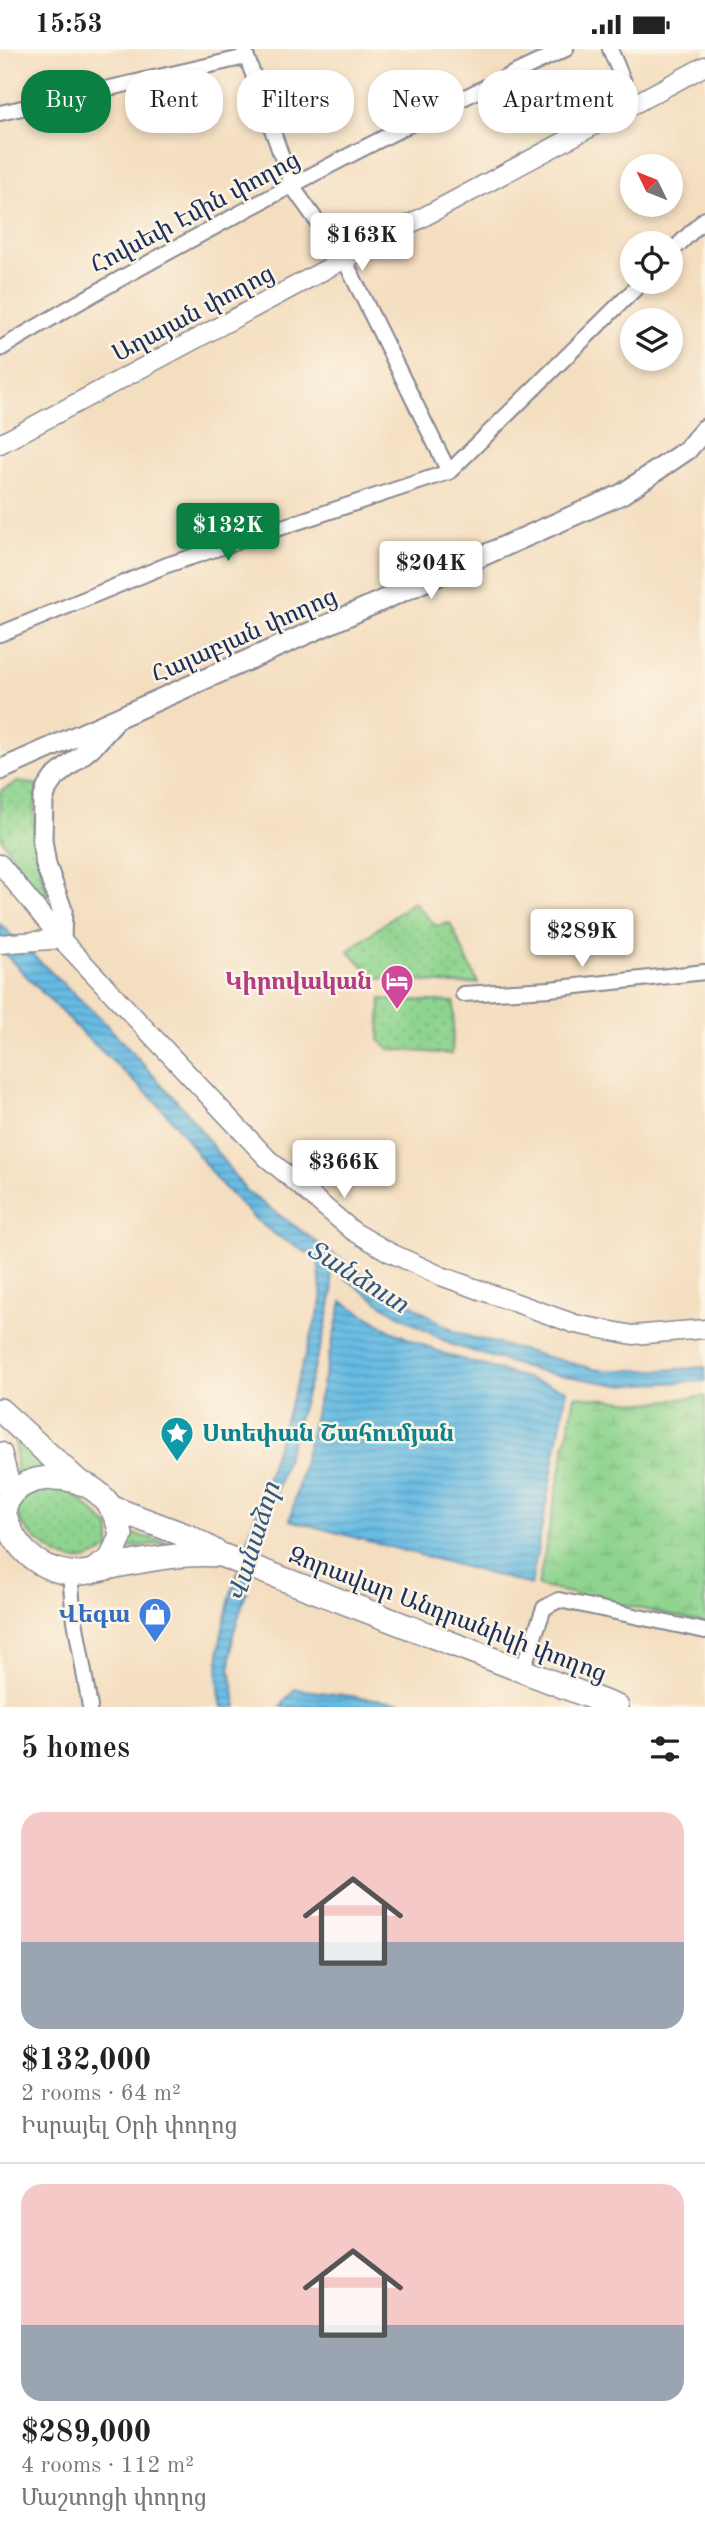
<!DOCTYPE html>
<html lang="en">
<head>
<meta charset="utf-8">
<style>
  :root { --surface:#fff; --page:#f6f6f6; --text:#222; --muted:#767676; --line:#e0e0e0; --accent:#0b8043 }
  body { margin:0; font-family:"Old Standard TT","Noto Serif Armenian",serif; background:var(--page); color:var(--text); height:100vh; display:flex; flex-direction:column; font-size:26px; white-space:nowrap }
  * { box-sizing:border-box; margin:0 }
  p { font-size:23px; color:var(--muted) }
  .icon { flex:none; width:38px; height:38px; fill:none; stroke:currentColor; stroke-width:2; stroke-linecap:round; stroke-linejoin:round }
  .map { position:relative; height:1658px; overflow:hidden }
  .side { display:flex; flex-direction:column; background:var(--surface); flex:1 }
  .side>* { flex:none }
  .banner { position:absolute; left:21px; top:21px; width:663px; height:63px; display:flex; gap:14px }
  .needle { width:46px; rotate:313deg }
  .buttons { position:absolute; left:620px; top:105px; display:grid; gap:14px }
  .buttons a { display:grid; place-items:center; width:63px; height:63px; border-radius:50%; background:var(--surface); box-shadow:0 4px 10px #0003; font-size:35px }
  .price { position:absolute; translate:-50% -60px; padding:0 16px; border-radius:7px; background:#fff; color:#222; font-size:23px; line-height:46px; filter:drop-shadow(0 2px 4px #0008) }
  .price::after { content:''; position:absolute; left:50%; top:42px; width:21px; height:16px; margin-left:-10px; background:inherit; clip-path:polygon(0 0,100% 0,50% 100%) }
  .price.active { background:var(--accent); color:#fff }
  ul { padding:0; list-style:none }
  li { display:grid; align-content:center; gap:14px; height:371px; padding:0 21px }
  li+li { border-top:2px solid var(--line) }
  li span { display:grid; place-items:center; height:217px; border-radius:21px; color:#555 }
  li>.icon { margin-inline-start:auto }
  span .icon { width:126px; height:126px; fill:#fffc; stroke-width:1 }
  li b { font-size:30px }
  h2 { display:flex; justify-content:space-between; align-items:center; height:84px; padding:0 21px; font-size:30px }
  .pill { padding:0 24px; border-radius:28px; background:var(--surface); box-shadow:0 4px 10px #0003; font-size:24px; line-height:63px }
  .pill.active { background:var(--accent); color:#fff }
  .status { display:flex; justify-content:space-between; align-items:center; height:49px; padding:0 35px; background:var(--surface); direction:ltr }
  .status svg { height:19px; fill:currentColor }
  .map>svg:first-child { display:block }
  .grass { fill:url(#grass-dots); stroke:#558276; stroke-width:2 }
  .wetland { fill:url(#wetland-marsh); stroke:#558276; stroke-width:2 }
  .water { fill:url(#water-rules); stroke:#4176a0; stroke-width:2 }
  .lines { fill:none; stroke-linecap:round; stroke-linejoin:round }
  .minor-casing { stroke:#88868f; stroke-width:18 }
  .tertiary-casing { stroke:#88868f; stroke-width:21 }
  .secondary-casing { stroke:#88868f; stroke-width:23 }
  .trunk-casing { stroke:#88868f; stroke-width:26 }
  .minor { stroke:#fff; stroke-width:14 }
  .tertiary { stroke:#fff; stroke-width:18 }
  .secondary { stroke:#fff; stroke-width:19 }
  .trunk { stroke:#fff; stroke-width:23 }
  .labels { text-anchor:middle; stroke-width:5; stroke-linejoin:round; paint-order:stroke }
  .street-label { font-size:24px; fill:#1b2f5e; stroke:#fcf5e5 }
  .hotel-label { font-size:24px; font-weight:bold; fill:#b23c85; stroke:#fcf5e5; text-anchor:end }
  .culture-label { font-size:24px; font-weight:bold; fill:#0d838f; stroke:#fcf5e5; text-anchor:start }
  .shop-label { font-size:24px; font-weight:bold; fill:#366cbe; stroke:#fcf5e5; text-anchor:end }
  .water-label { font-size:26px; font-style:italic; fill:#325986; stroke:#fcf5e5 }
</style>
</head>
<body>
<div class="status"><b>15:53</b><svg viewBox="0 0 49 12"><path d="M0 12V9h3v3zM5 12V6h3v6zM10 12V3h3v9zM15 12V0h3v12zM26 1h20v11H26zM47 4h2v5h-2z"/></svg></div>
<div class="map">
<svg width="705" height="1658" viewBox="0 0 705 1658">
  <defs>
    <pattern id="grass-dots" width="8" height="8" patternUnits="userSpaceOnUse" patternTransform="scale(1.75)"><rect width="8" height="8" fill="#8fd48e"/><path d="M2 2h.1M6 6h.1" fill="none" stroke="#7bb67d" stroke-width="1.8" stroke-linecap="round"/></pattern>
    <pattern id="wetland-marsh" width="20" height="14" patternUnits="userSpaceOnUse" patternTransform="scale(1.75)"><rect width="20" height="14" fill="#8fd48e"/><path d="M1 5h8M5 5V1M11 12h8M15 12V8" fill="none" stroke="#7bb67d"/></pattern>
    <pattern id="water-rules" width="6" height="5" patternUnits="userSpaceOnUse" patternTransform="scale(1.75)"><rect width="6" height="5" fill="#67bce3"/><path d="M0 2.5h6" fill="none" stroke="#5499bb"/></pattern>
  </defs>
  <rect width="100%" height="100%" fill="#fcf5e5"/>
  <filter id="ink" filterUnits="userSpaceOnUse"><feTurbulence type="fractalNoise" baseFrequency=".0143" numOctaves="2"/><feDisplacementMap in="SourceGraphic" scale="14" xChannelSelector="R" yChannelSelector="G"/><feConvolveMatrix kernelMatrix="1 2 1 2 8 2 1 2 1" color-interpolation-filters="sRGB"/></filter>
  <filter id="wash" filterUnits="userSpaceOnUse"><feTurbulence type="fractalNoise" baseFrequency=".00686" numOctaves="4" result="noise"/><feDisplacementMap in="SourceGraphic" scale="28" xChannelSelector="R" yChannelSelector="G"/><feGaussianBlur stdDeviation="1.57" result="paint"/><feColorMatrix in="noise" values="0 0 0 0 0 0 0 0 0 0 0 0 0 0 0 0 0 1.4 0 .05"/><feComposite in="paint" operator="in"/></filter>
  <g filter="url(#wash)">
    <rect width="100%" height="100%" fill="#f4dec0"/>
    <path class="grass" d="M18 733 40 736C26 779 37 807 49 848H40L36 844 0 787V742Z
      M413 853 436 877 450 874 478 934 454 935 376 929 348 902Z
      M381 950 454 953 452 1005 389 1000 379 991Z
      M15 1387 54 1421 16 1427Z
      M47 1440 67 1441 82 1452 110 1479V1499C79 1521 61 1512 35 1489 24 1479 17 1471 17 1456L30 1442Z
      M129 1484 174 1495 146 1496 125 1500Z"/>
    <path class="wetland" d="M575 1347 645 1354 705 1347V1574L538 1537Z"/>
    <path class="water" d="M0 875 105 974 187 1063 246 1142 353 1219 454 1282 468 1287 598 1321H664L705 1318V1332L619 1336 537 1322 492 1308 450 1295 419 1278 385 1258 330 1218 333 1243 324 1285 233 1586 230 1620 237 1658H222C213 1618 221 1583 231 1545L322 1252 318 1210 274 1185 254 1169 217 1131 173 1072 153 1050 80 982 0 900Z
      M342 1252 393 1283 447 1306 567 1341 531 1536 290 1471Z
      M295 1640 440 1658H280Z"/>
  </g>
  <g filter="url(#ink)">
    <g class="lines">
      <defs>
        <path id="minor" d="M244 0 292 137 345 212 449 423
          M610 0 633 55
          M0 64 246 8
          M670 204 705 170
          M0 300C80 251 162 206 244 162 350 105 457 50 566 0
          M0 585 167 516 449 423 642 233
          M463 945 550 940 705 923
          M70 1524 73 1560 90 1658
          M522 1622 544 1559 559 1551 705 1582"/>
        <path id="tertiary" d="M0 395 705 17
          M0 815 61 890 267 1109 353 1182 389 1203 441 1227 575 1275 633 1286 705 1280
          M0 895 61 890"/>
        <path id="secondary" d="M0 721 622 445 687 401 705 380
          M61 890 62 861 46 816 42 791 43 751 47 739 54 729 94 696 113 675"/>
        <path id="trunk" d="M0 1361 80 1434
          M0 1405 11 1447
          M110 1458 190 1488 221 1506 617 1658
          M91 1523 111 1510 121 1486C118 1469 111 1454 97 1443 71 1422 14 1422 4 1461 11 1495 34 1519 69 1524 85 1526 101 1520 116 1517 150 1510 184 1504 218 1506"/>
      </defs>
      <use href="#minor" class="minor-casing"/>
      <use href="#tertiary" class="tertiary-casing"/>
      <use href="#secondary" class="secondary-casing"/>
      <use href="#trunk" class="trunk-casing"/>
      <use href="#minor" class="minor"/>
      <use href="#tertiary" class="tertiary"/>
      <use href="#secondary" class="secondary"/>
      <use href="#trunk" class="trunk"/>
    </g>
  </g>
  <defs>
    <symbol id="hotel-pin" viewBox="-11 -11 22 30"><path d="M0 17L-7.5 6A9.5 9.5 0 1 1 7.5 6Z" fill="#d1479c" stroke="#fcf5e5"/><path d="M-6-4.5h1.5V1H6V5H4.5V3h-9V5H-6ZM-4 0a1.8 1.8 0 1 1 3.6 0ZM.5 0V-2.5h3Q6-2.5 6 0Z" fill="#fff"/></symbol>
    <symbol id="sight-pin" viewBox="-11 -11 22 30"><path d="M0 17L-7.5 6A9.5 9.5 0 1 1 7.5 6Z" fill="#0f9aa8" stroke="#fcf5e5"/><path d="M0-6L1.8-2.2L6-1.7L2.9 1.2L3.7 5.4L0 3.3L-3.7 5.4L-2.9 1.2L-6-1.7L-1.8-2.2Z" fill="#fff"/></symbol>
    <symbol id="shop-pin" viewBox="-11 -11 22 30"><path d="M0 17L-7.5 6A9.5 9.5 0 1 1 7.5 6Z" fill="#3f7fe0" stroke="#fcf5e5"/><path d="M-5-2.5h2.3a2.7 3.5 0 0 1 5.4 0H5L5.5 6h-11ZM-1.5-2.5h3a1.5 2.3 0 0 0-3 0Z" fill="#fff"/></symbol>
  </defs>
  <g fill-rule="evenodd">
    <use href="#hotel-pin" x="378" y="913" width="38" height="52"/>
    <use href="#sight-pin" x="158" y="1365" width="38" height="52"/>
    <use href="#shop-pin" x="136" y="1546" width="38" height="52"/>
  </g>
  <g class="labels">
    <g class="street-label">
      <text transform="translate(195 163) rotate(-28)" y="8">Հովսեփ Էմին փողոց</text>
      <text transform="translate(193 264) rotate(-28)" y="8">Աղայան փողոց</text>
      <text transform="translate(244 586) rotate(-24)" y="8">Հալաբյան փողոց</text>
      <text transform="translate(448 1565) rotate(21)" y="8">Զորավար Անդրանիկի փողոց</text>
    </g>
    <g class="hotel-label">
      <text x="372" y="940">Կիրովական</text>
    </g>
    <g class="culture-label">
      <text x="202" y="1392">Ստեփան Շահումյան</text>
    </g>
    <g class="shop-label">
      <text x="130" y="1573">Վեգա</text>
    </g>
    <g class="water-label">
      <text transform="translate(358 1227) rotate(32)" y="9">Տանձուտ</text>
      <text transform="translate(253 1493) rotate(-73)" y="9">Վանաձոր</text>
    </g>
  </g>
</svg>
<div class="buttons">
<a><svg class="needle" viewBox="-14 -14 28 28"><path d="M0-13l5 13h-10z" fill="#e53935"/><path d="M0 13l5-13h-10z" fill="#767676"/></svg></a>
<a><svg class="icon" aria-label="locate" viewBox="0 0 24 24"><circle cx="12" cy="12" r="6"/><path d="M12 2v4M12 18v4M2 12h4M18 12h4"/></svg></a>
<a><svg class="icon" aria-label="layers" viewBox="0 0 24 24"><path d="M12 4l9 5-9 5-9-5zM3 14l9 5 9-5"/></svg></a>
</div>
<b class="price" style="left:362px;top:224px">$163K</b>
<b class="price active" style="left:228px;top:514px">$132K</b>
<b class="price" style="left:431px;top:552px">$204K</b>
<b class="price" style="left:582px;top:920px">$289K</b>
<b class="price" style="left:344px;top:1151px">$366K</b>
<div class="banner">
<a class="pill active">Buy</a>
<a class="pill">Rent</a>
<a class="pill">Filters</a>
<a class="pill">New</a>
<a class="pill">Apartment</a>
</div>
</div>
<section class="side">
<h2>5 homes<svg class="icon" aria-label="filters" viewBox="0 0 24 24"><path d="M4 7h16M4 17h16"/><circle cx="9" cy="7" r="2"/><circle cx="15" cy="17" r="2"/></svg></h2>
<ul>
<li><span style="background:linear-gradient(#f6c9c9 60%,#9aa5b1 0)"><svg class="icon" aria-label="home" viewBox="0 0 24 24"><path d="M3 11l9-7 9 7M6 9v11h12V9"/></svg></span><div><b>$132,000</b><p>2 rooms · 64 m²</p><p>Իսրայել Օրի փողոց</p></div></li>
<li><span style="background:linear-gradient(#f6c9c9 65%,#9aa5b1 0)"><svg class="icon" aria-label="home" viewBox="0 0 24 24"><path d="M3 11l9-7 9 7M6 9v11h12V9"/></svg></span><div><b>$289,000</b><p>4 rooms · 112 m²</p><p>Մաշտոցի փողոց</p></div></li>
</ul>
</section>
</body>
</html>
